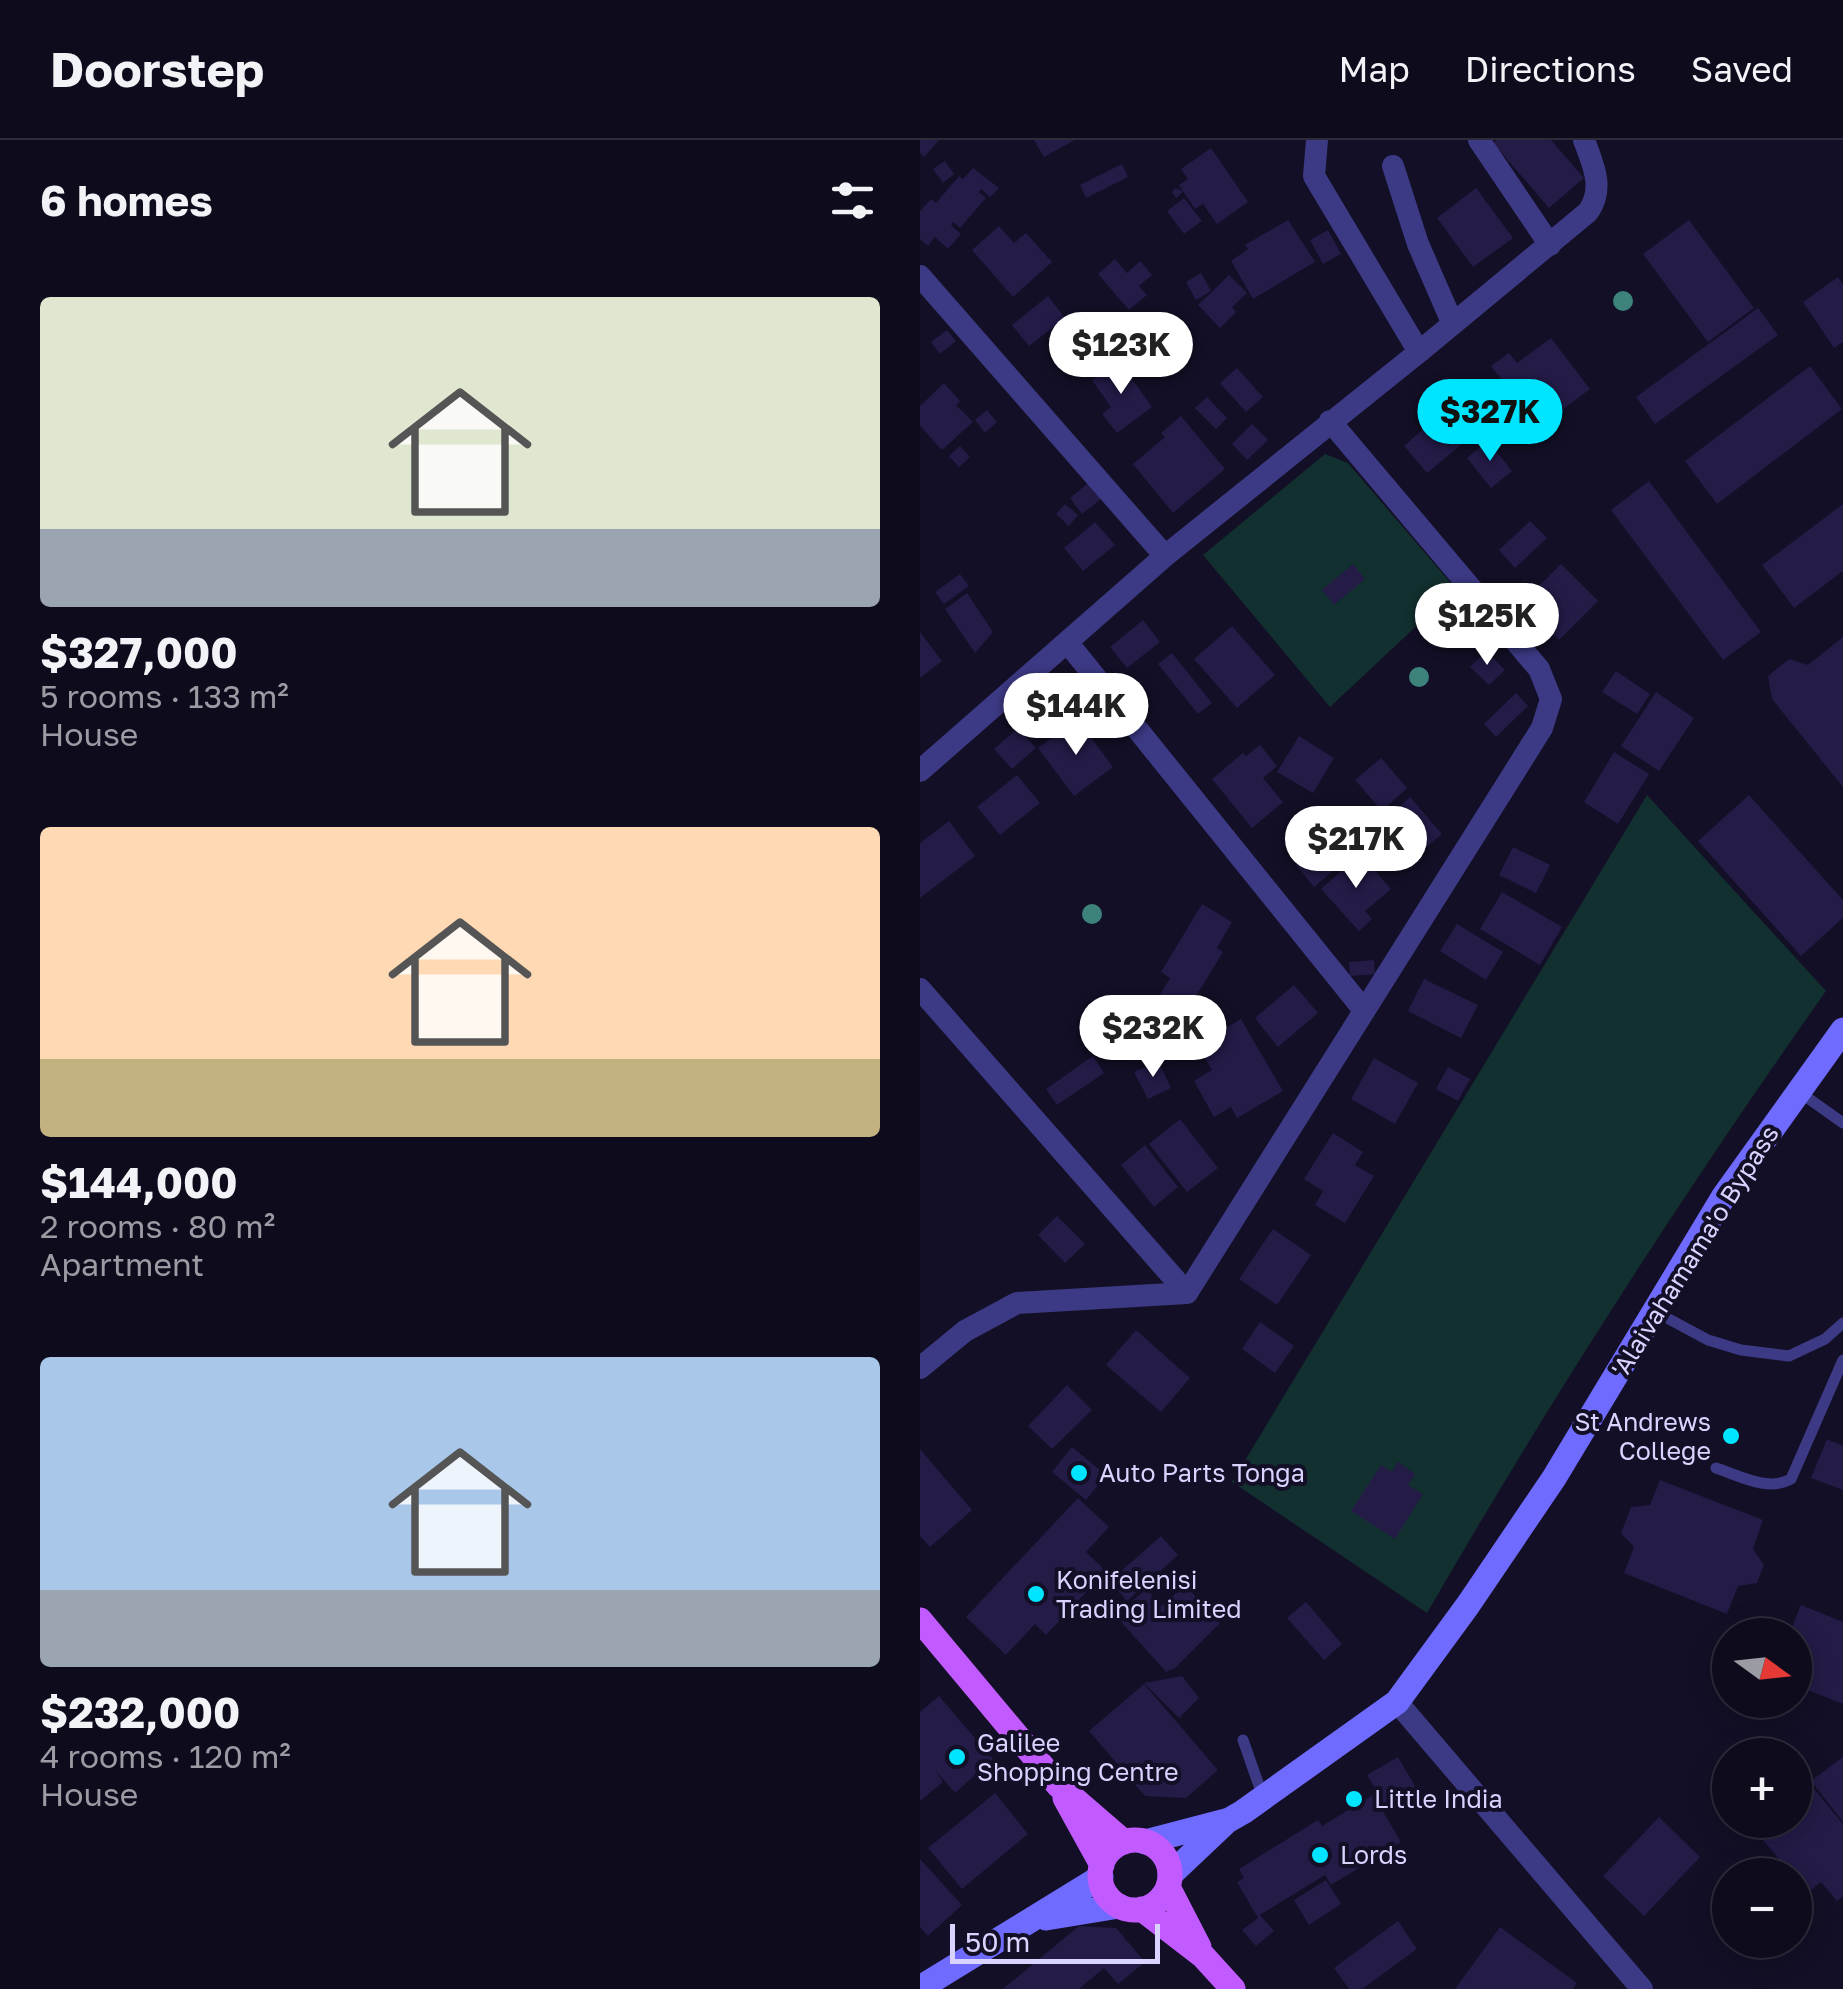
<!DOCTYPE html>
<html lang="en">
<head>
<meta charset="utf-8">
<style>
  :root { --surface:#0e0b1c; --page:#1c1929; --text:#f1f3f6; --muted:#9b9ba3; --line:#2e2b3b; --accent:#00e5ff }
  body { margin:0; font-family:"Golos Text",sans-serif; background:var(--page); color:var(--text); height:100vh; display:flex; flex-direction:column; font-size:38px; white-space:nowrap }
  * { box-sizing:border-box; margin:0 }
  p { font-size:32px; color:var(--muted) }
  .icon { flex:none; width:55px; height:55px; fill:none; stroke:currentColor; stroke-width:2; stroke-linecap:round; stroke-linejoin:round }
  .map { position:relative; flex:1; overflow:hidden }
  .drawer { display:flex; flex-direction:column; background:var(--surface); width:920px }
  .drawer>* { flex:none }
  .needle { width:65px; rotate:105deg }
  .tools { position:absolute; left:792px; top:1478px; display:grid; gap:20px }
  .tools a { display:grid; place-items:center; width:100px; height:100px; border-radius:50%; background:var(--surface); box-shadow:0 5px 25px #0003,0 0 0 2px var(--line); font-size:50px }
  .scale { position:absolute; left:30px; bottom:25px; width:210px; box-sizing:border-box; padding-left:10px; border:5px solid #d9d4ff; border-top:0; font-size:28px; line-height:35px; white-space:nowrap; color:#d9d4ff; -webkit-text-stroke:8px #130f26; paint-order:stroke }
  .price { position:absolute; translate:-50% -85px; padding:0 22px; border-radius:35px; background:#fff; color:#222; font-size:32px; line-height:65px; filter:drop-shadow(0 2px 5px #0008) }
  .price::after { content:''; position:absolute; left:50%; top:60px; width:30px; height:22px; margin-left:-15px; background:inherit; clip-path:polygon(0 0,100% 0,50% 100%) }
  .price.current { background:var(--accent); color:#111 }
  ul { padding:0; list-style:none }
  li { display:grid; align-content:center; gap:20px; height:530px; padding:0 40px }
  li span { display:grid; place-items:center; height:310px; border-radius:10px; color:#555 }
  li>.icon { margin-inline-start:auto }
  span .icon { width:180px; height:180px; fill:#fffc; stroke-width:1 }
  li b { font-size:42px }
  h2 { display:flex; justify-content:space-between; align-items:center; height:120px; padding:0 40px; font-size:42px }
  header { display:flex; align-items:center; gap:60px; box-sizing:border-box; height:140px; padding:0 50px; background:var(--surface); border-bottom:2px solid var(--line) }
  header strong { font-size:48px }
  nav { display:flex; gap:55px; margin-inline-start:auto; font-size:35px }
  main { display:flex; flex:1; min-height:0 }
  .map>svg:first-child { display:block }
  .green { fill:#12302f }
  .building { fill:#241b47 }
  .lines { fill:none; stroke-linecap:round; stroke-linejoin:round }
  .service { stroke:#3d3a85; stroke-width:11 }
  .minor { stroke:#3d3a85; stroke-width:22 }
  .secondary { stroke:#6f6bff; stroke-width:25 }
  .primary { stroke:#c25bff; stroke-width:25 }
  .tree { fill:#3d827b }
  .poi-dot { fill:#00e5ff; stroke:#130f26; stroke-width:4 }
  .labels { text-anchor:middle; stroke-width:8; stroke-linejoin:round; paint-order:stroke }
  .street-label { font-size:25px; fill:#d9d4ff; stroke:#130f26 }
  .poi-label { font-size:25px; fill:#d9d4ff; stroke:#130f26; text-anchor:start }
</style>
</head>
<body>
<header>
<strong>Doorstep</strong>
<nav><a>Map</a><a>Directions</a><a>Saved</a></nav>
</header>
<main>
<section class="drawer">
<h2>6 homes<svg class="icon" aria-label="filters" viewBox="0 0 24 24"><path d="M4 7h16M4 17h16"/><circle cx="9" cy="7" r="2"/><circle cx="15" cy="17" r="2"/></svg></h2>
<ul>
<li><span style="background:linear-gradient(#dfe7d0 75%,#9aa5b1 0)"><svg class="icon" aria-label="home" viewBox="0 0 24 24"><path d="M3 11l9-7 9 7M6 9v11h12V9"/></svg></span><div><b>$327,000</b><p>5 rooms · 133 m²</p><p>House</p></div></li>
<li><span style="background:linear-gradient(#ffd9b3 75%,#c2b280 0)"><svg class="icon" aria-label="home" viewBox="0 0 24 24"><path d="M3 11l9-7 9 7M6 9v11h12V9"/></svg></span><div><b>$144,000</b><p>2 rooms · 80 m²</p><p>Apartment</p></div></li>
<li><span style="background:linear-gradient(#a9c7e8 75%,#9aa5b1 0)"><svg class="icon" aria-label="home" viewBox="0 0 24 24"><path d="M3 11l9-7 9 7M6 9v11h12V9"/></svg></span><div><b>$232,000</b><p>4 rooms · 120 m²</p><p>House</p></div></li>
</ul>
</section>
<div class="map">
<svg width="923" height="1849" viewBox="0 0 923 1849">
  <rect width="100%" height="100%" fill="#130f26"/>
  <path class="green" d="M405 314 428 323 536 449 410 567 283 415Z
    M727 655 906 851C764 1052 630 1260 507 1473L312 1342Z"/>
  <path class="building" d="M0 0H19L4 17 0 13Z
    M114 0H155L124 17Z
    M576 0H631L664 38 629 68 573 3Z
    M291 8 328 62 297 84 283 64 275 69 263 51 257 58 252 53 255 48 263 51 259 45 268 39 261 29Z
    M25 21 34 34 23 43 13 29Z
    M202 24 208 37 166 58 160 45Z
    M53 28 79 48 70 57 61 49 59 52 66 58 40 88 33 82 31 85 41 94 28 109 15 97 8 106 0 99V71L11 59 16 63 39 36 43 39Z
    M556 48 593 98 553 127 517 78Z
    M264 58 282 81 264 94 247 71Z
    M368 80 395 122 333 159 311 121 328 109 325 105Z
    M769 80 834 168 788 202 723 114Z
    M79 86 94 103 106 93 132 122 93 157 52 110Z
    M408 90 421 114 403 124 390 100Z
    M195 119 207 133 220 121 232 135 219 146 227 155 209 170 178 134Z
    M281 133 291 151 276 160 266 142Z
    M309 135 327 153 312 167 316 172 300 188 278 165Z
    M918 137 923 145V202L914 208 883 162Z
    M128 156 145 178 109 206 92 185Z
    M838 168 858 195 735 284 716 257Z
    M27 190 36 201 20 214 11 202Z
    M631 198 670 249 597 304 560 255 581 239 571 226 589 213 597 223Z
    M199 221 232 267 197 293 182 274 191 267 172 240Z
    M890 226 922 269 797 364 765 321Z
    M317 228 343 257 326 272 300 243Z
    M24 243 40 261 36 265 53 282 22 310 0 286V266Z
    M287 257 307 278 296 289 275 268Z
    M67 270 77 282 65 293 55 280Z
    M261 276 305 329 253 373 213 324 245 297 241 293Z
    M517 277 541 305 507 333 484 306Z
    M332 284 348 300 327 320 312 304Z
    M568 301 592 331 571 348 547 318Z
    M40 306 50 317 39 327 29 316Z
    M729 341 841 492 803 520 691 370Z
    M168 343 181 359 162 374 150 358Z
    M145 364 158 375 149 386 136 374Z
    M923 364V431L874 468 842 425Z
    M610 381 627 398 595 428 579 410Z
    M175 382 195 405 163 431 144 408Z
    M433 424 445 439 414 465 402 450Z
    M641 424 678 461 639 500 602 463Z
    M40 434 49 446 24 464 15 452Z
    M47 453 73 492 55 513 25 469Z
    M223 480 240 502 207 528 190 507Z
    M312 486 355 535 317 568 274 519Z
    M0 492 22 521 0 538Z
    M923 497V647L852 559 848 536 869 519 888 525Z
    M566 511 585 530 569 545 550 527Z
    M252 513 292 563 278 574 238 524Z
    M696 531 730 554 717 574 682 552Z
    M736 552 774 578 739 631 701 606Z
    M596 553 608 566 576 597 564 584Z
    M157 579 193 627 154 656 118 608Z
    M98 588 116 608 92 629 74 609Z
    M379 596 414 618 393 653 357 632Z
    M340 605 357 626 343 638 363 662 332 688 292 639 323 613 326 616Z
    M694 612 729 634 698 684 664 662Z
    M461 618 487 648 462 671 435 640Z
    M97 635 120 663 80 695 57 667Z
    M829 655 923 760V778L881 816 778 701Z
    M490 657 522 694 500 713 469 677Z
    M29 681 55 716 0 758V703Z
    M416 690 435 712 394 747 375 724Z
    M593 707 630 725 616 753 579 735Z
    M440 714 471 749 445 771 452 779 439 791 401 749Z
    M582 752 642 787 620 825 560 789Z
    M282 764 312 782 297 808 303 812 267 871 240 855 250 838 241 832Z
    M537 784 583 812 566 840 520 811Z
    M454 820 455 834 430 836 429 822Z
    M504 839 558 865 541 898 488 871Z
    M374 845 398 873 358 907 335 878Z
    M321 879 363 951 317 978 311 967 294 977 274 941 292 930 277 905Z
    M173 916 184 933 137 965 126 949Z
    M454 918 498 943 475 984 431 959Z
    M238 921 251 948 228 959 214 932Z
    M528 927 550 939 538 961 516 949Z
    M260 979 298 1028 267 1052 229 1004Z
    M413 993 443 1012 435 1025 454 1036 425 1083 395 1065 403 1051 384 1039Z
    M225 1005 258 1047 234 1067 201 1025Z
    M137 1076 165 1104 145 1123 118 1095Z
    M353 1089 391 1115 357 1165 319 1139Z
    M340 1182 374 1206 355 1233 322 1209Z
    M216 1190 270 1238 241 1272 186 1225Z
    M147 1245 172 1270 132 1309 108 1286Z
    M907 1299 923 1306V1350L891 1338Z
    M152 1307 186 1335 166 1360 132 1332Z
    M0 1309 52 1370 10 1407 0 1396Z
    M478 1322 495 1334 488 1345 503 1354 475 1399 431 1371 461 1325 472 1332Z
    M740 1340 843 1380 833 1409 844 1425 837 1443 818 1446 807 1474 704 1433 714 1407 701 1393 711 1367 730 1365Z
    M158 1358 189 1387 166 1412 186 1431 126 1495 115 1484 86 1515 46 1477Z
    M241 1396 258 1415 207 1461 190 1441Z
    M265 1445 300 1483 255 1528 246 1532 196 1476 226 1449 242 1466Z
    M386 1462 422 1504 404 1520 367 1478Z
    M881 1465 923 1482V1564L875 1545V1495H869Z
    M262 1536 279 1558 259 1578 224 1543Z
    M224 1544 298 1630 266 1658 225 1656 169 1591Z
    M19 1556 73 1619 35 1653 16 1631 23 1642 0 1661V1572Z
    M478 1617 498 1651 468 1670 447 1635Z
    M923 1617V1682L891 1641Z
    M885 1638 923 1684V1756L917 1761 901 1742 887 1753 838 1694 855 1680H875V1647Z
    M75 1653 108 1694 42 1749 8 1708Z
    M453 1655 481 1702 411 1745 405 1735 340 1775 354 1791 336 1806 322 1790 338 1778 317 1742 324 1738 319 1729 398 1680 402 1686Z
    M739 1677 780 1717 724 1776 683 1736Z
    M0 1719 42 1765 8 1796 0 1787Z
    M406 1740 421 1764 389 1785 374 1760Z
    M478 1781 497 1809 442 1849H429L414 1828Z
    M159 1786 196 1788 225 1822 198 1844 184 1828 159 1849H83Z
    M580 1787 657 1843 653 1849H535Z"/>
  <g class="lines">
    <path class="service" d="M878 951 923 983
      M734 1171 788 1200 821 1210 869 1216 905 1199 923 1183
      M796 1328C820 1336 848 1352 871 1339L923 1220
      M323 1600 343 1657"/>
    <path class="minor" d="M559 0 630 105
      M473 26 498 104 532 182
      M0 136 245 416
      M499 212 668 72C685 48 673 25 664 0
      M147 502 443 869
      M0 631 245 416 499 212 394 36 397 0
      M0 849 267 1153
      M0 1228 45 1191 97 1163 267 1153 622 588 631 559 619 529 410 281
      M477 1562 722 1849"/>
    <path class="secondary" d="M225 1702 309 1680 323 1672 477 1562 548 1465 634 1338 804 1056 923 890
      M250 1735 305 1683
      M126 1778 199 1766
      M0 1848 181 1737"/>
    <path class="primary" d="M0 1480 138 1645 204 1702
      M145 1658 182 1725
      M180 1735a35 35 0 1 1 70 0a35 35 0 1 1-70 0Z
      M248 1747 279 1807
      M222 1769 283 1816 313 1849"/>
  </g>
  <g class="tree">
    <circle cx="703" cy="161" r="10"/>
    <circle cx="499" cy="537" r="10"/>
    <circle cx="172" cy="774" r="10"/>
  </g>
  <g class="poi-dot">
    <circle cx="811" cy="1296" r="10"/>
    <circle cx="159" cy="1333" r="10"/>
    <circle cx="116" cy="1454" r="10"/>
    <circle cx="37" cy="1617" r="10"/>
    <circle cx="434" cy="1659" r="10"/>
    <circle cx="400" cy="1715" r="10"/>
  </g>
  <g class="labels">
    <g class="street-label">
      <text transform="translate(775 1111) rotate(-58)" y="9">'Alaivahamama'o Bypass</text>
    </g>
    <g class="poi-label">
      <text x="791" y="1291" text-anchor="end">St Andrews<tspan x="791" dy="29">College</tspan></text>
      <text x="179" y="1342">Auto Parts Tonga</text>
      <text x="136" y="1449">Konifelenisi<tspan x="136" dy="29">Trading Limited</tspan></text>
      <text x="57" y="1612">Galilee<tspan x="57" dy="29">Shopping Centre</tspan></text>
      <text x="454" y="1668">Little India</text>
      <text x="420" y="1724">Lords</text>
    </g>
  </g>
</svg>
<div class="tools">
<a><svg class="needle" viewBox="-14 -14 28 28"><path d="M0-13l5 13h-10z" fill="#e53935"/><path d="M0 13l5-13h-10z" fill="#9b9ba3"/></svg></a>
<a>+</a>
<a>−</a>
</div>
<div class="scale">50 m</div>
<b class="price" style="left:201px;top:257px">$123K</b>
<b class="price current" style="left:570px;top:324px">$327K</b>
<b class="price" style="left:567px;top:528px">$125K</b>
<b class="price" style="left:156px;top:618px">$144K</b>
<b class="price" style="left:436px;top:751px">$217K</b>
<b class="price" style="left:233px;top:940px">$232K</b>
</div>
</main>
</body>
</html>
